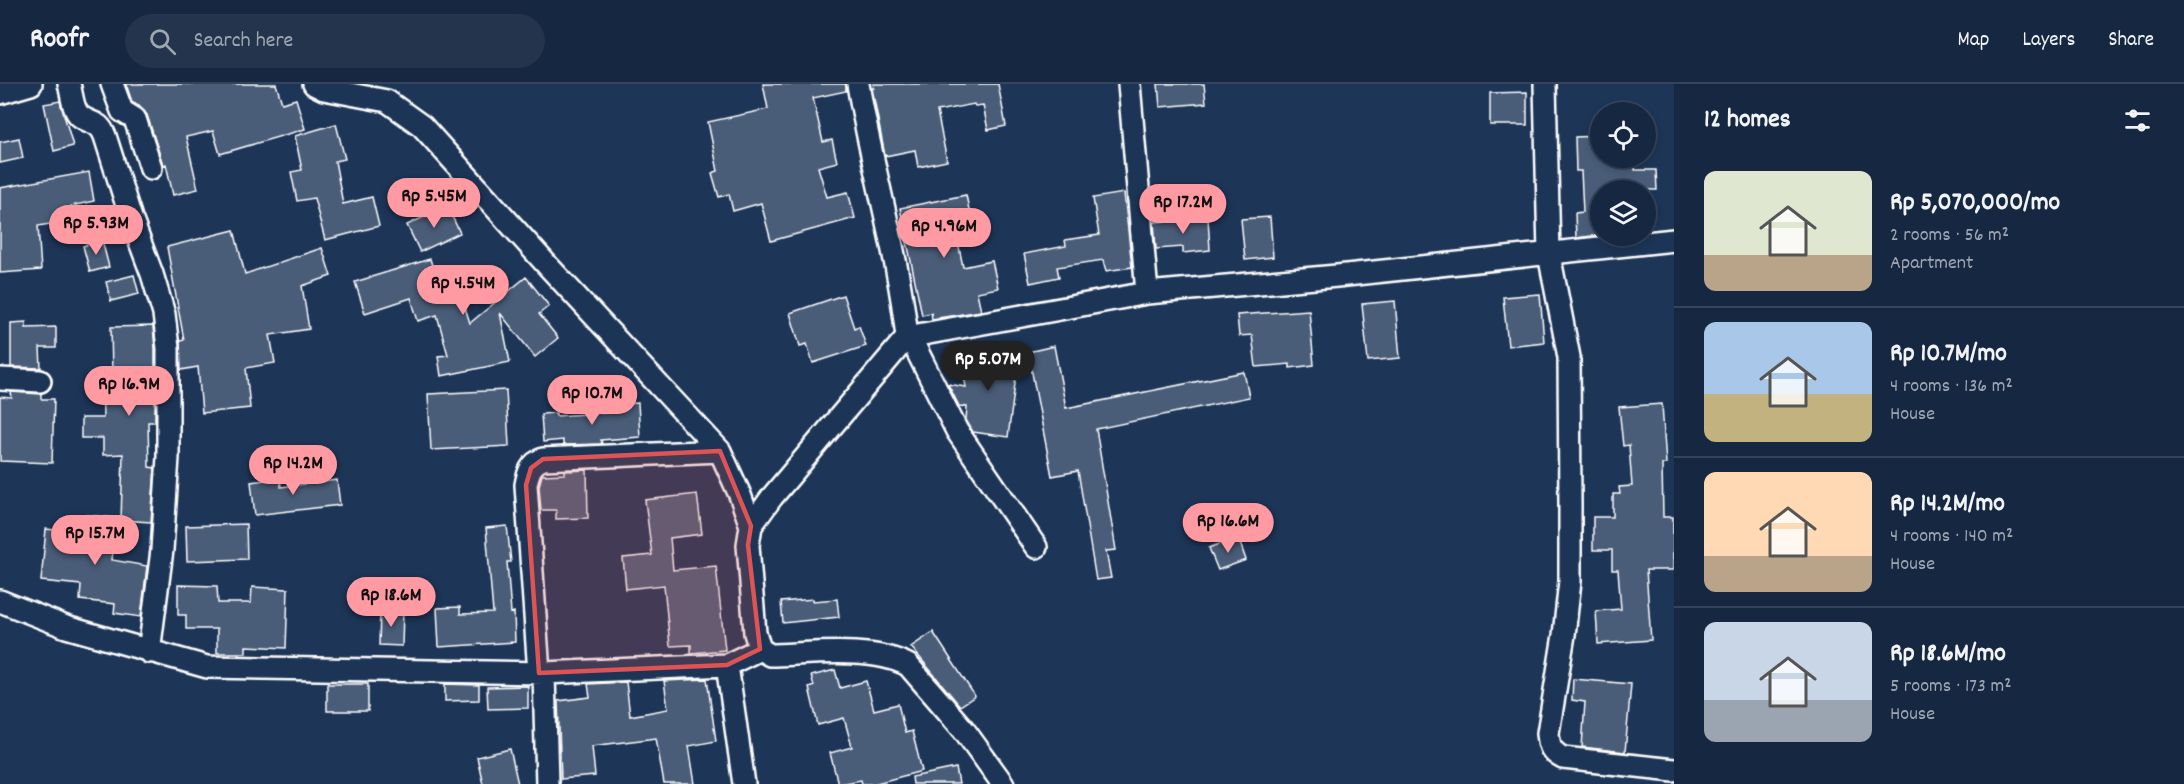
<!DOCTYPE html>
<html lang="en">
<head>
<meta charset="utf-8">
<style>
  :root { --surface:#162841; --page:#23344c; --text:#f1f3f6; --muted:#9ea6b1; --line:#35445a; --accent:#ff9aa2 }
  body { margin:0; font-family:Dekko,sans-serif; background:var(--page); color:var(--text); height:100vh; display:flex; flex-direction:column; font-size:22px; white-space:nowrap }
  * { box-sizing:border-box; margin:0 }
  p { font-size:20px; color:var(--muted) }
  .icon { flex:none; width:33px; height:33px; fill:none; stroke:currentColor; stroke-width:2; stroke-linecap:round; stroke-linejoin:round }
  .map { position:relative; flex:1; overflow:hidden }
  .sheet { display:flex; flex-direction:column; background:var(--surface); width:510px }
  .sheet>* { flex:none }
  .fabs { position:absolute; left:1590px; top:18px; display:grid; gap:12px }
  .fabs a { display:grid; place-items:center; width:66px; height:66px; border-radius:50%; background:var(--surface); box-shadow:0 3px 9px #0003,0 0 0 2px var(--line); font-size:30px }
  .price { position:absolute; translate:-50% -51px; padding:0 14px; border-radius:21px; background:var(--accent); color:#111; font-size:20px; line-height:39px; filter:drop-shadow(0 2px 3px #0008) }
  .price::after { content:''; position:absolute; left:50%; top:36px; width:18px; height:14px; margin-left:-9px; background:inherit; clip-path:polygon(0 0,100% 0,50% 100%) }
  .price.on { background:#222; color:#fff }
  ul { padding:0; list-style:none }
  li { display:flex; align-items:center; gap:18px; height:150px; padding:0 30px }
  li+li { border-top:2px solid var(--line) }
  li span { display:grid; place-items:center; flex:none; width:168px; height:120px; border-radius:12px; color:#555 }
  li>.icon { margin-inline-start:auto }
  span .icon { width:72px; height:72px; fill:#fffc; stroke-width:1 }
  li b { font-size:26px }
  h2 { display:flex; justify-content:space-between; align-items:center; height:72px; padding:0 30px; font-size:26px }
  header { display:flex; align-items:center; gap:36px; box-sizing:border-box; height:84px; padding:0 30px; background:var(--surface); border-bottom:2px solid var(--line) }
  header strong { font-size:28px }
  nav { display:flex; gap:33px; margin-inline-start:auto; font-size:21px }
  .search { width:420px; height:54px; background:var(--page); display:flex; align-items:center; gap:15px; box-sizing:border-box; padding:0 21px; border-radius:33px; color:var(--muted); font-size:22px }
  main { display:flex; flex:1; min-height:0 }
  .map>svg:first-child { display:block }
  .building { fill:#4a5d79; stroke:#fff; stroke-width:1.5 }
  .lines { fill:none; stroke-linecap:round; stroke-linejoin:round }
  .minor-casing { stroke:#fff; stroke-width:26 }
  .minor { stroke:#1d3557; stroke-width:21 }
  .marked { fill:#de5353; fill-opacity:0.2; stroke:#de5353; stroke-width:4.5; stroke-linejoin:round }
</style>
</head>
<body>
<header>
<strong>Roofr</strong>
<div class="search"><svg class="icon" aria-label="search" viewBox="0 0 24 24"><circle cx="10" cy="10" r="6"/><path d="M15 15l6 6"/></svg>Search here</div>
<nav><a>Map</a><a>Layers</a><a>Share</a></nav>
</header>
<main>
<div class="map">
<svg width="1674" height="700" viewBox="0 0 1674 700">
  <rect width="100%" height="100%" fill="#1d3557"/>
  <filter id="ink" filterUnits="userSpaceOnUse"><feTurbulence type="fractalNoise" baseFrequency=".0167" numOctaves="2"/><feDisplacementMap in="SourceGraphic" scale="12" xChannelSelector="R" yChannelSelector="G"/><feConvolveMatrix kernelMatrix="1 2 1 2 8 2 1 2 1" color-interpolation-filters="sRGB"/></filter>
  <g filter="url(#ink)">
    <path class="building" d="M126 0H276L282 19 296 15 305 45 220 70 213 47 186 53 198 105 173 111 166 80 163 81 147 31 137 20 132 18Z
      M763 0H846V7L813 14 823 58 832 56 837 78 818 83 827 113 848 108 855 134 771 157 761 119 733 127 729 110 719 113 712 89 718 87 708 38 768 25Z
      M873 0H998L1006 42 988 46 983 21 975 22 974 20 937 27 947 77 918 83 915 66 885 72 872 4H874Z
      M1158 0H1204L1206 19 1160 23Z
      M1527 8V41H1490V9Z
      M60 17 73 62 54 67 44 20Z
      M336 40 345 75 335 77 343 120 372 113 379 142 325 156 314 114 297 117 291 88 302 86 295 52Z
      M1600 52V74H1635V86H1656L1657 106H1600V151L1576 154 1575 129 1583 128 1581 87H1576L1575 53Z
      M19 54 23 74 0 79V58Z
      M89 88 94 117 71 122 73 136 38 142 41 186 0 189V104Z
      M1124 109 1132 183 1106 187 1103 176 1057 183 1059 193 1030 199 1024 170 1066 162 1065 156 1099 151 1093 114Z
      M966 111 973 145 956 148 963 183 992 177 998 204 977 208 981 227 932 235 931 229 922 231 900 124Z
      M447 122 460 149 420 168 407 141Z
      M1270 133 1273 173 1245 176 1241 135Z
      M1208 134 1210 166 1183 169V163L1156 165 1154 138Z
      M234 146 245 190 322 164 331 192 302 202 309 245 270 251 275 279 246 284 250 324 202 329 198 283 181 286 180 257 184 256 167 163Z
      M102 156 109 183 90 188 83 162Z
      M430 175 440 205 457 199 470 239 526 193 549 222 539 230 558 254 535 273 500 229 510 278 441 292 438 272 448 271 437 231 418 237 411 214 365 229 355 198Z
      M134 191 139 210 111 217 106 198Z
      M1540 210 1544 258 1508 262 1503 213Z
      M843 211 854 244 859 242 866 262 813 279 807 260 800 262 790 229Z
      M1395 217 1400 274 1368 277 1362 220Z
      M1309 226 1314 281 1290 284V280L1256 283 1252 251 1239 252 1237 231Z
      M26 238V244L56 243V264H40L41 284 11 283V239Z
      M153 242 155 265V338H148L149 383 155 384 151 438 121 436 123 370 103 371V354H81V334H103L102 291H112L111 243Z
      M1054 262 1066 324 1244 288 1249 313 1096 345 1116 466 1106 467 1111 494 1096 496 1078 387 1052 392 1028 268Z
      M984 264 986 275 1019 269 1008 353 973 348 966 336 967 323 959 322 948 300 966 303 962 280 972 278 970 267Z
      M506 306 509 362 431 366 428 310Z
      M11 308 41 310V315H54L52 379 0 377V313L12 314Z
      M638 319 640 353 601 356 602 360 563 361V356L543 358 541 330 556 329V332L617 328V320Z
      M1662 320 1666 380H1662L1663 433H1673V486H1646L1651 556 1598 560 1596 527 1621 525 1618 486H1612V466H1593V433H1613V410H1620L1619 403 1632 402 1629 361 1623 362 1619 323Z
      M587 386 588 434 556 435V426H541L539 402 542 391 565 390V387Z
      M280 394 281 403 337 396 340 421 255 431 251 398Z
      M697 410 702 450 670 454 673 486 716 482 725 566 691 569V561L670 562 664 501 626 505 623 474 652 471 645 416Z
      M87 431 116 434 112 476 147 482 141 533 114 529 115 520 80 516 81 501 41 497 46 445 85 449Z
      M246 440 247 475 187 477 186 442Z
      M507 442 511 478H507L511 529 514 528 515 558 439 563 437 524 460 523V530L493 529 486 444Z
      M1238 453 1246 476 1218 486 1209 464Z
      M178 501 217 502 218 519H251L252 503 288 505 286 564 246 562V569H217V545H186V531H178Z
      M813 515V517L837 515 839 533 783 539 781 518Z
      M380 526 403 527 402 562 379 561Z
      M933 548 975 612 960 622 911 563Z
      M835 586 840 604 866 597 874 626 898 620 905 649 912 647 922 687 873 700H862L861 696 838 700 830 669 852 663 844 634 818 641 809 604 814 602 811 592Z
      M707 595 716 657 689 662 695 700H664L656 654 592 662 595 692 561 695 558 617 590 613 588 600 626 598 630 632 668 625 664 597Z
      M1573 595 1631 600 1625 668 1582 663 1585 618 1572 616Z
      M327 600H368V627H327Z
      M445 600 479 601V616L445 617Z
      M528 602V624L488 625 487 603Z
      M510 665 518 700H483L477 673Z
      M956 684 959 700H913L912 693Z"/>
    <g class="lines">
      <defs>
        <path id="minor" d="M69 0C72 9 72 25 80 32 91 41 98 35 105 52L131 134 152 190 164 230 168 264V373L162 466 149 568
          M112 0 122 27 135 35 151 84
          M314 0 324 5 387 17 422 42 548 182 720 367 740 411 751 442
          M858 0C872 85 898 168 907 253L772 413 751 442 748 461 755 549 760 565 770 571C811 570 872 562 908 581L964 646 1003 700
          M1129 0 1147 209
          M1545 0 1549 170 1569 273 1570 420V497L1564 551 1548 649C1549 662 1551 668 1563 674L1674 686
          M0 9 31 0
          M907 253 1147 209 1337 192 1674 156
          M910 253 957 347 1036 463
          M0 295 40 297
          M0 517 66 543 207 583 544 589 727 581 760 565
          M727 581 744 700
          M539 589 526 401C528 389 531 379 543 375L720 367
          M544 589 547 700"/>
      </defs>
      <use href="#minor" class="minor-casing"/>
      <use href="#minor" class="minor"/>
    </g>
  </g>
  <path class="marked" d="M720 367 751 442 748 461 760 565 727 581 539 589 526 401 531 384 543 375Z"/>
</svg>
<div class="fabs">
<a><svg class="icon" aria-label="locate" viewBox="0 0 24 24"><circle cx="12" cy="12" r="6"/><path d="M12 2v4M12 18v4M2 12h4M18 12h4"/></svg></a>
<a><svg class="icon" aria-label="layers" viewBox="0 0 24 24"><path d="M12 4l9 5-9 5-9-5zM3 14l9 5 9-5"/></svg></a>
</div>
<b class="price" style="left:434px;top:145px">Rp 5.45M</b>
<b class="price" style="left:1183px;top:151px">Rp 17.2M</b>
<b class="price" style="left:96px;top:172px">Rp 5.93M</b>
<b class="price" style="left:944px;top:175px">Rp 4.96M</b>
<b class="price" style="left:463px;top:232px">Rp 4.54M</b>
<b class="price on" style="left:988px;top:308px">Rp 5.07M</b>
<b class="price" style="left:129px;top:333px">Rp 16.9M</b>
<b class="price" style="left:592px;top:342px">Rp 10.7M</b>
<b class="price" style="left:293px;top:412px">Rp 14.2M</b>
<b class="price" style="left:1228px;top:470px">Rp 16.6M</b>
<b class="price" style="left:95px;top:482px">Rp 15.7M</b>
<b class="price" style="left:391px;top:544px">Rp 18.6M</b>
</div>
<section class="sheet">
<h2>12 homes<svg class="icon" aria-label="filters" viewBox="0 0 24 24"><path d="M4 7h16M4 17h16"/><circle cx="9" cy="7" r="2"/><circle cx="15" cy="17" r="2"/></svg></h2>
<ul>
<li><span style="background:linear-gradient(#dfe7d0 70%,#b9a48a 0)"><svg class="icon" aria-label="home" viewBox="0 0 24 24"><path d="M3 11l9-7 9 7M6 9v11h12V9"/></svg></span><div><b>Rp 5,070,000/mo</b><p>2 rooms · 56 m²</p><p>Apartment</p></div></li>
<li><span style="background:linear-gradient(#a9c7e8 60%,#c2b280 0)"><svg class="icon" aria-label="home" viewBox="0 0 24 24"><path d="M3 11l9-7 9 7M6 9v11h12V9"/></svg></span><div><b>Rp 10.7M/mo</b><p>4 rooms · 136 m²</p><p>House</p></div></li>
<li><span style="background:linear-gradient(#ffd9b3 70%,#b9a48a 0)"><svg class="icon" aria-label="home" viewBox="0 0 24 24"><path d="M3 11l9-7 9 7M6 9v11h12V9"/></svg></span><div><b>Rp 14.2M/mo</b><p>4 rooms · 140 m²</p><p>House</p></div></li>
<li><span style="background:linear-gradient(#c9d6e8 65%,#9aa5b1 0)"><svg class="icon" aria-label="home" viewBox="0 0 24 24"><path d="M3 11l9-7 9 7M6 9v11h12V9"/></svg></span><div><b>Rp 18.6M/mo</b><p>5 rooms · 173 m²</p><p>House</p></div></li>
</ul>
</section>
</main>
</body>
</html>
